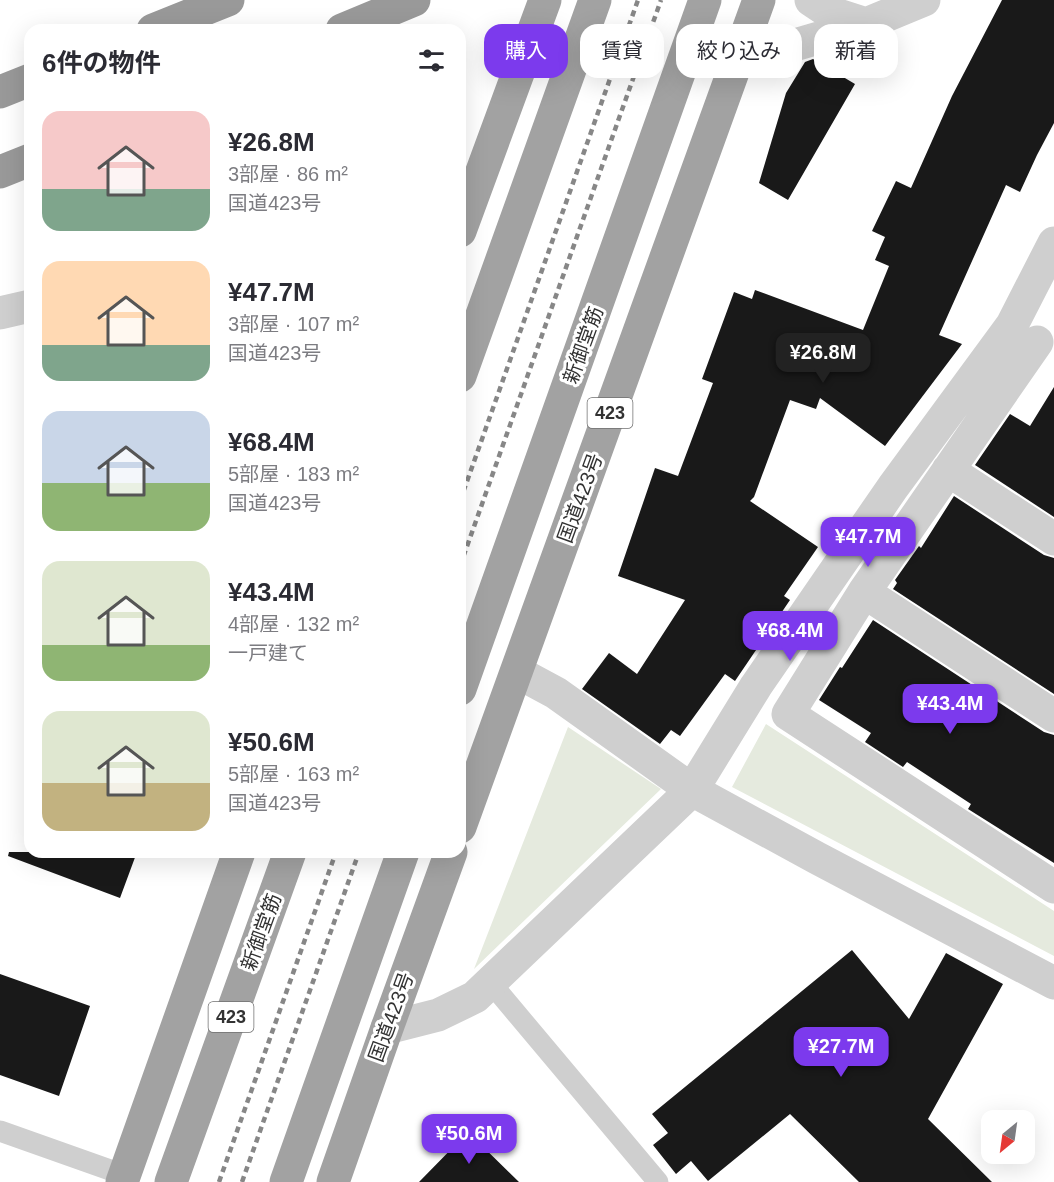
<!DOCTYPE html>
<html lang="ja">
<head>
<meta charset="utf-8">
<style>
  :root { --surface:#fff; --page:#f7f7f7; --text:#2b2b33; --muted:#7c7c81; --accent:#7c3aed }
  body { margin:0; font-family:Arial,"Noto Sans JP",sans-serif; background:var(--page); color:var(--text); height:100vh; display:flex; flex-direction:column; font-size:22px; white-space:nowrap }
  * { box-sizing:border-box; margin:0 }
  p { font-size:20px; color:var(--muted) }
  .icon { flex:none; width:33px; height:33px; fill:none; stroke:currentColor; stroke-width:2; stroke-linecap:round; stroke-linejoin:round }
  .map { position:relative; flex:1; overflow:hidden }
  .sheet { position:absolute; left:24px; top:24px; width:442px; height:834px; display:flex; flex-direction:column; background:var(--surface); border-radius:18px; box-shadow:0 6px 24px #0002 }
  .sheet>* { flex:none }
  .top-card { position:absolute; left:484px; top:24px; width:478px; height:54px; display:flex; gap:12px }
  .needle { width:39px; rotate:209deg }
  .fabs { position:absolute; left:981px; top:1110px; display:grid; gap:12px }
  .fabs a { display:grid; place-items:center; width:54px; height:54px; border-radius:12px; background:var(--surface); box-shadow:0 6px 24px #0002; font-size:30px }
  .price { position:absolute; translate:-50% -51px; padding:0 14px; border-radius:12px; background:var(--accent); color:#fff; font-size:20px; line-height:39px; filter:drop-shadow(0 2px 3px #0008) }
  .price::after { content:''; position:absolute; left:50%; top:36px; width:18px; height:14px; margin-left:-9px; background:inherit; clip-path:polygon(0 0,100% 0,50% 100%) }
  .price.active { background:#222; color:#fff }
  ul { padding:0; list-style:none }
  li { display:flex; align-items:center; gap:18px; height:150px; padding:0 18px }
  li span { display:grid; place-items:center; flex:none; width:168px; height:120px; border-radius:18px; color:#555 }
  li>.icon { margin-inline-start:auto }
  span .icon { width:72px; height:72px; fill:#fffc; stroke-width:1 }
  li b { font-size:26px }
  h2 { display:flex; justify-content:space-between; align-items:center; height:72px; padding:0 18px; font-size:26px }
  .tag { padding:0 21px; border-radius:18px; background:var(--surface); box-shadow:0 6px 24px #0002; font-size:21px; line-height:54px }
  .tag.active { background:var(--accent); color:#fff }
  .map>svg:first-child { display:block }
  .green { fill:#e5eade }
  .building { fill:#191919 }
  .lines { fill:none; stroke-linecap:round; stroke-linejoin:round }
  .service { stroke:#cfcfcf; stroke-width:21 }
  .minor { stroke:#cfcfcf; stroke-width:33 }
  .trunk { stroke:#a2a2a2; stroke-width:33 }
  .motorway { stroke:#999; stroke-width:33 }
  .rail { stroke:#878787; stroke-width:4.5; stroke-dasharray:6 4.5; stroke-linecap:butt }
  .labels { text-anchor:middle; stroke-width:6; stroke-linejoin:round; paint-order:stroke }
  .shield { fill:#fff; stroke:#707070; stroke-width:1.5 }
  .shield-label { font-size:18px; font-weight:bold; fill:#323232 }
  .street-label { font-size:20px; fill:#323232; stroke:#fff }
</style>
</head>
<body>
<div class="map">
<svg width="1054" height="1182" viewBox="0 0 1054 1182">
  <rect width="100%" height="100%" fill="#fff"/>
  <path class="green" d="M766 724 1054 911V956L732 787Z
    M568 727 661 789 474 969Z"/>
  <path class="building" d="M1002 0H1054V123L1037 155 1020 192 1006 185 939 335 962 344 885 446 820 398 816 409 790 400 754 497 750 501 818 547 784 596 790 600 735 681 725 674 680 736 671 730 660 744 582 689 609 653 637 674 685 600 618 576 655 468 678 476 713 383 702 379 734 292 752 299 755 290 863 330 889 266 875 260 885 237 872 231 896 181 911 188 952 96Z
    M813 59 855 84 788 200 759 183 786 93 805 62Z
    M1054 387V517L975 465 1010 414 1030 426Z
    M954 496 1044 555 1054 558V694L893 589 897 583 895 580 919 546 921 548Z
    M873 620 1044 732 1054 735V863L968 809 971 804 907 762 903 767 865 742 871 733 819 700 840 667 842 668Z
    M9 852H137L120 898 8 856Z
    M852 950 909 1019 946 953 1003 984 928 1119 992 1182H859L790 1114 708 1181 691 1161 676 1174 653 1145 668 1133 652 1114Z
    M0 974 90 1006 59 1096 0 1075Z
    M468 1132 519 1182H419Z"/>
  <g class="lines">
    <path class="service" d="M490 982 658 1182
      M0 1131 124 1175"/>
    <path class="minor" d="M811 0 829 12 866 24
      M737 62 866 24 924 0
      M0 313 30 306
      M1037 342 864 592 788 714 1054 887
      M948 470 1054 539
      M864 592 1054 716
      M517 672 556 693 692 790 817 858 1054 983
      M387 1028 438 1015 475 997 692 790 756 686 893 487 1012 325 1054 243"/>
    <path class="trunk" d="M460 231 545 0
      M460 376 595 0
      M460 689 705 0
      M460 827 759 0
      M122 1182 239 852
      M171 1182 290 852
      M286 1182 403 852
      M333 1182 387 1028 451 852"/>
    <path class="motorway" d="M153 30 228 0
      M342 30 414 0
      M0 92 30 80
      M0 172 30 160"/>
    <path class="rail" d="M460 501 638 0
      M460 566 661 0
      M219 1182 336 852
      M242 1182 359 852"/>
  </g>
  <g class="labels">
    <g class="shield">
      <rect x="587.5" y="398" width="45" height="30" rx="4.5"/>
      <rect x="208.5" y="1002" width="45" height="30" rx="4.5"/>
    </g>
    <g class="shield-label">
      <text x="610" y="419">423</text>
      <text x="231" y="1023">423</text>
    </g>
    <g class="street-label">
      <text transform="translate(583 345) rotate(-70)" y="7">新御堂筋</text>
      <text transform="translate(580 498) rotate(-70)" y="7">国道423号</text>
      <text transform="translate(261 932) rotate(-70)" y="7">新御堂筋</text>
      <text transform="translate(391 1017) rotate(-70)" y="7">国道423号</text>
    </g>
  </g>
</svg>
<div class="fabs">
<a><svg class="needle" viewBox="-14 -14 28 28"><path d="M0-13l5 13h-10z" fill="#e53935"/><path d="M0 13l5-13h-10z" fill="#7c7c81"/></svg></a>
</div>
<b class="price active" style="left:823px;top:384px">¥26.8M</b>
<b class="price" style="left:868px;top:568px">¥47.7M</b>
<b class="price" style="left:790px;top:662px">¥68.4M</b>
<b class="price" style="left:950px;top:735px">¥43.4M</b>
<b class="price" style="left:841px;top:1078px">¥27.7M</b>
<b class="price" style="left:469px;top:1165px">¥50.6M</b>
<div class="top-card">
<a class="tag active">購入</a>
<a class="tag">賃貸</a>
<a class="tag">絞り込み</a>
<a class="tag">新着</a>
</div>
<section class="sheet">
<h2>6件の物件<svg class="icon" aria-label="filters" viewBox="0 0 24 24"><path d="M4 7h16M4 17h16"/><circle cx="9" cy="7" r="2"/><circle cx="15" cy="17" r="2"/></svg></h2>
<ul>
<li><span style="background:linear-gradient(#f6c9c9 65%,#7fa58c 0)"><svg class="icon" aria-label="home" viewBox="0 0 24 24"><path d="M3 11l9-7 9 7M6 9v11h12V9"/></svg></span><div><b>¥26.8M</b><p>3部屋 · 86 m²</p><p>国道423号</p></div></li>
<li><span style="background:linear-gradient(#ffd9b3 70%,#7fa58c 0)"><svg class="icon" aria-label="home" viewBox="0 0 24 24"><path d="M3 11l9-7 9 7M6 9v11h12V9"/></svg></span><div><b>¥47.7M</b><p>3部屋 · 107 m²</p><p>国道423号</p></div></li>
<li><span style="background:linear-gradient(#c9d6e8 60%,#8fb573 0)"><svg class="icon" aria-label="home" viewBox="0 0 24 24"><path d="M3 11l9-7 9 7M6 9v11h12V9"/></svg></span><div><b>¥68.4M</b><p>5部屋 · 183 m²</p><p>国道423号</p></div></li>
<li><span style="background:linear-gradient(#dfe7d0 70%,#8fb573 0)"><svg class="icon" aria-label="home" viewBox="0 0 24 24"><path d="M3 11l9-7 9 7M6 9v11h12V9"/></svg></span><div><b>¥43.4M</b><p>4部屋 · 132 m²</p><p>一戸建て</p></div></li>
<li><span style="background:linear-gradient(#dfe7d0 60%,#c2b280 0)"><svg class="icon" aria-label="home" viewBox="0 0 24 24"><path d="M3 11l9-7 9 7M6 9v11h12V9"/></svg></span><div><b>¥50.6M</b><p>5部屋 · 163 m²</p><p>国道423号</p></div></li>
</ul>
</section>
</div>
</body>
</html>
